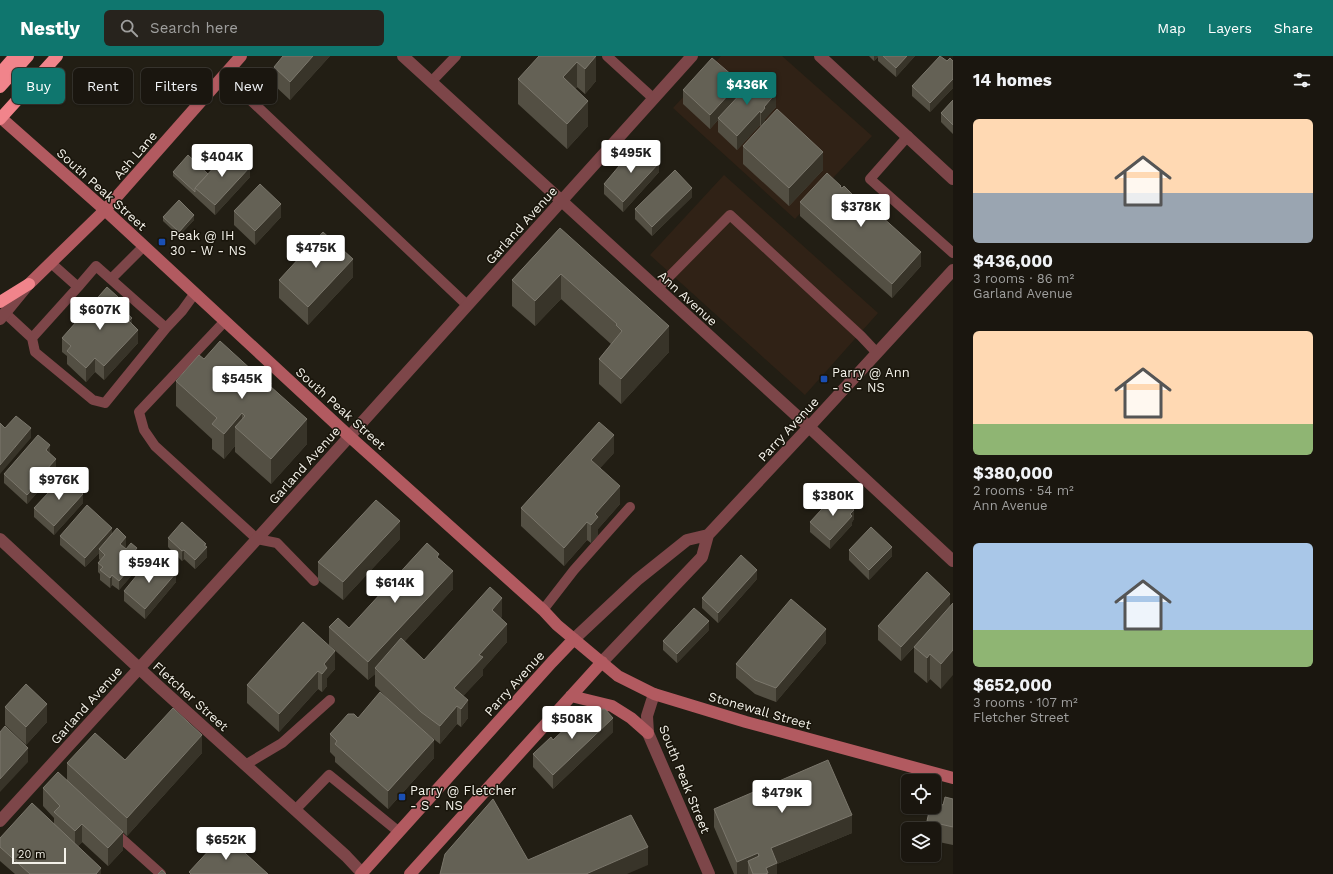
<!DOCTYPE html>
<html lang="en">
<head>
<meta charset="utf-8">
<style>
  :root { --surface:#1a160f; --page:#27231d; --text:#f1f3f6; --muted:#9f9f9e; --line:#38352f; --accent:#0f766e }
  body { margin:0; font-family:"Work Sans",sans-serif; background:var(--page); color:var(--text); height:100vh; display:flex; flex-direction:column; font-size:15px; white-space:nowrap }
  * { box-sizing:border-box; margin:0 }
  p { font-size:13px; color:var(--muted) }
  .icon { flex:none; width:22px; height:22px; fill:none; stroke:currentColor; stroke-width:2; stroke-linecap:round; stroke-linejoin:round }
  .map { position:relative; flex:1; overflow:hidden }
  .sheet { display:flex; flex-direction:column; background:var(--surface); width:380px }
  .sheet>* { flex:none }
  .banner { position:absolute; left:12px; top:12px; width:380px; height:36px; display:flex; gap:8px }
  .fabs { position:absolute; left:901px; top:718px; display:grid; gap:8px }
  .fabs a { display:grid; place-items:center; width:40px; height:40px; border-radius:6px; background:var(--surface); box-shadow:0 1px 3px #0004,0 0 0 1px var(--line); font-size:20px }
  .scale { position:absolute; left:12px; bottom:10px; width:54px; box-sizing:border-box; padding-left:4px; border:2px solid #f3f1e9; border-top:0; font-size:11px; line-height:14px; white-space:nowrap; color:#f3f1e9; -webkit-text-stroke:3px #19150b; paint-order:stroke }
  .price { position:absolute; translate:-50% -34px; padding:0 9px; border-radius:4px; background:#fff; color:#222; font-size:13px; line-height:26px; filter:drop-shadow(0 1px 2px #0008) }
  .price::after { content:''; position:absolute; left:50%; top:24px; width:12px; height:9px; margin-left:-6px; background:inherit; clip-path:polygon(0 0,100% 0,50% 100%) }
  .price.active { background:var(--accent); color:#fff }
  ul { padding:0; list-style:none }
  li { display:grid; align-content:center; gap:8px; height:212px; padding:0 20px }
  li span { display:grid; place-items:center; height:124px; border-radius:6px; color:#555 }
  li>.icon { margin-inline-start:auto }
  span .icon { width:72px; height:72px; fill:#fffc; stroke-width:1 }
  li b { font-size:17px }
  h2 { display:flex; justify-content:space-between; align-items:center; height:48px; padding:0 20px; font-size:17px }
  .tag { padding:0 14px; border-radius:6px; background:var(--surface); box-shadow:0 1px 3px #0004,0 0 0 1px var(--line); font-size:14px; line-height:36px }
  .tag.active { background:var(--accent); color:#fff }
  header { display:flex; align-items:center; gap:24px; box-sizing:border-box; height:56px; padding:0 20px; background:var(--accent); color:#fff }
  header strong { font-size:19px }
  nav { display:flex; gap:22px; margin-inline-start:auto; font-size:14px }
  .search { width:280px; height:36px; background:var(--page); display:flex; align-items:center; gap:10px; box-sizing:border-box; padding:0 14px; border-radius:6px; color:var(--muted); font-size:15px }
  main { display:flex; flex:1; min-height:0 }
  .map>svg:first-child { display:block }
  .commercial { fill:#302216 }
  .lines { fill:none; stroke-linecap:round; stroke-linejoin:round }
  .service { stroke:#7d4649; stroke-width:10 }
  .minor { stroke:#7d4649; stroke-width:12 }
  .tertiary { stroke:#7d4649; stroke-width:12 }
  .secondary { stroke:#b25a60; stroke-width:12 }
  .motorway { stroke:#f1848b; stroke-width:12 }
  .wall { fill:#534f43 }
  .shaded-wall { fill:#383429 }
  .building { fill:#646155; stroke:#7b776c }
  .transit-dot { fill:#1a4fb4; stroke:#19150b; stroke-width:1.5 }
  .labels { text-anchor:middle; stroke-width:3; stroke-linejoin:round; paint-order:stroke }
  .street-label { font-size:13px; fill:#f3f1e9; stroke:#19150b }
  .poi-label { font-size:13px; fill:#f3f1e9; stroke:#19150b; text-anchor:start }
</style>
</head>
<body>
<header>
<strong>Nestly</strong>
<div class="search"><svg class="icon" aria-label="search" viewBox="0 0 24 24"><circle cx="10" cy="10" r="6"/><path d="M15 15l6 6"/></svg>Search here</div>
<nav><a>Map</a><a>Layers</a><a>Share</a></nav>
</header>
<main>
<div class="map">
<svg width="953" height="818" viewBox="0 0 953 818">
  <rect width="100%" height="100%" fill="#221e14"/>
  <path class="commercial" d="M721 0H782L872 80 795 163 673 52Z
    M724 119 878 257 805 339 650 199Z"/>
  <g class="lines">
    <path class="service" d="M607 0 654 43
      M224 19 467 249
      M431 26 456 0
      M908 80 870 123 953 197
      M111 223 144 190
      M657 233 730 159 861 280 877 297
      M5 257 32 282 78 231 51 207
      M225 265 139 356 144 374 155 390 257 483 277 487 314 525
      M166 272 182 255 195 237
      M32 282 35 296 93 344 105 347 166 272 96 210 78 231
      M543 554 574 514 630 451
      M245 709 282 687 330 644
      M295 754 329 719 399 776
      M113 775 161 818"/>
    <path class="minor" d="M403 0 809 371 953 505
      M0 263 27 230
      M0 483 156 628 346 800 363 818
      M654 638 647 660 648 677 709 818
      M0 765 257 483 692 0"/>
    <path class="tertiary" d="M820 0 953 123
      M574 583 637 524 687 484 708 479
      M602 606 702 501 708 479 809 371 953 214"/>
    <path class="secondary" d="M0 61 105 154 349 380 543 554 557 569 618 620 654 638 746 666 953 722
      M29 228 105 154 241 0
      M571 640 612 650 631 662 648 677
      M361 818 552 606 574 583
      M410 818 602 606"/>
    <path class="motorway" d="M0 17 15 0
      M0 31 28 0
      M0 63 57 0
      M0 246 29 228"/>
  </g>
  <path class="wall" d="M330 0 290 44 274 29V11Z
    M596 0V25L585 38 577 31 575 33 588 70 567 93 518 48V23Z
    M869 0H915L896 21 878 5V1L874 5Z
    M947 5H953V32L930 56 912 40V30Z
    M683 34 740 38 776 51 765 63V66L823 114 789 150 743 108V90L761 71 760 69 737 94 718 76V64L710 73 683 48Z
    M953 44V78L941 66V57Z
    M626 105 659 116 623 156 604 138V128Z
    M173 116 250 121 215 159 173 120Z
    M841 132 921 210 892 242 800 160V146Z
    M692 141 652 180 635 163V153Z
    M234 155 281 161 255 189 234 169Z
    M163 161 194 164 179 180 163 165Z
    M560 172 669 296 621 348 599 328V303L611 288 561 243 535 270 512 250V224Z
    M353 221 308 269 279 242V224Z
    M118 249 132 268 138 287 104 324 95 316 86 326 67 308V300L62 296V282Z
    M254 316 271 331 307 388 271 428 235 396V390L224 403 212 393V383L176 350V325Z
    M50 397 56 412 38 432V436L27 448 4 427V418Z
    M614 397 600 412 620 448 598 473V479L591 487 587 484 564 510 521 470V452Z
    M83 447 54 479 34 461V452Z
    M854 463 852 466V469L830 493 810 476V466Z
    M112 477 126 491 125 492 137 501V502L138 512 119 534 112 529 110 532 100 524V518L98 516V507L100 504 99 503V497L85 511 60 489V480Z
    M168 482 206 490 207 501 195 513 184 503 182 505 168 491Z
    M400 483 343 544 318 524V506Z
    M849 494 892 500 869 524 849 504Z
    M439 502 453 533 404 586 424 604 502 560 501 562 507 586 483 613V619L463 640 468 662 461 671 457 668 440 688 426 677 434 702 388 753 335 706V701L330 696V678L358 662 387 642 375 630V618L368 624 329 589V571L349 572Z
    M155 516 176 526 145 563 124 545V535Z
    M757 523 718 567 702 552V542Z
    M950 538 941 633 930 623 927 627 914 616V591L901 605 878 584V570Z
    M303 566 335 613 327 622V630L322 636 318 633 279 676 247 647V629Z
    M709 574 677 607 663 594V585Z
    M826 587 776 646 755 638 736 622V608Z
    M5 651 47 666 26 689 5 669Z
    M613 676 553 733 533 711V698L553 684Z
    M202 697 127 780 83 739 123 794 108 810 82 786 78 790 101 818H15L0 805V782L54 767V762L43 750V732L67 725V707L125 704Z
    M953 743V789L934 785V773H927V765L941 751Z
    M714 753 852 777 777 808V818H734L714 771Z"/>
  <path class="shaded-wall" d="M313 0H330L290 44V26Z
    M596 0V25L585 38V13Z
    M874 0H878L874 5Z
    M907 0H915L896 21V12Z
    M577 6V31L563 46V21Z
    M953 23V32L930 56V47Z
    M740 26V40L718 62V64L710 73V59Z
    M776 37V51L765 63V66L761 71V57L764 51Z
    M588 45V70L567 93V68Z
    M760 55V69L737 94V80Z
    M823 96V114L789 150V132Z
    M659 107V116L623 156V146Z
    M250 111V121L215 159V149Z
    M692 132V141L652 180V171Z
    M281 148V161L255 189V175Z
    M194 159V164L179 180V176Z
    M921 196V210L892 242V228Z
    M353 203V221L308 269V251Z
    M561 218V243L535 270V245Z
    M118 241V255L115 246Z
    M132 262V275L129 265Z
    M669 270V296L621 348V323Z
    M138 274V287L104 324V310Z
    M95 302V316L86 326V312Z
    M242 357V377L235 371V390L224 403V378Z
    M307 363V388L271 428V403Z
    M31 372V382L0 418V409Z
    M614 379V397L591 422V404Z
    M50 389V399L46 394Z
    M56 403V412L38 432V436L27 448V439L36 425Z
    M620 430V448L598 473V479L591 487V469L595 458Z
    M83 438V447L54 479V470Z
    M854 454V463L852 466V469L830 493V484Z
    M400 465V483L343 544V526Z
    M587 466V484L564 510V492Z
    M112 472V481L99 493V497L85 511V502Z
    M126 481V491L120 497V488Z
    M206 488V493L207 491V501L195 513V504Z
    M892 491V500L869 524V514Z
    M137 492V501L132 507V498Z
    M184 494V503L182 505V495Z
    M138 503V512L119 534V525Z
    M757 514V523L718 567V557Z
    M453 515V533L377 615 375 612V618L368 624V606Z
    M176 517V526L145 563V553Z
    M112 519V529L110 532V522Z
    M950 538V551L901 605V591Z
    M502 542V560L492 572V554Z
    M709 565V574L677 607V598Z
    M507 568V586L483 613V619L454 650V632L479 599Z
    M826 573V587L776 646V632Z
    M953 594V619L941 633V608Z
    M335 595V613L327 622V630L322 636V618L324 608Z
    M930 598V623L927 627V602Z
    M318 615V633L279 676V658Z
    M468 644V662L461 671V653Z
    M47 648V666L26 689V671Z
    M457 650V668L440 688V670Z
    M613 662V676L553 733V719Z
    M202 679V697L127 780V762Z
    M434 684V702L388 753V735Z
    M28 692V706L0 736V723Z
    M852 759V777L777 808V818H765L766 812 771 792Z
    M82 768V786L75 793V775Z
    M123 776V794L108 810V792Z
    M648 791V809L627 818H586Z
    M758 797V815L748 805V818H737V806Z
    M101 812V818H96Z"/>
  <path class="building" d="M283 0H313L290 26 274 11Z
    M539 0H596L585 13 577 6 563 21 588 45 567 68 518 23Z
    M883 0H907L896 12Z
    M940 0 947 5 950 2 953 5V23L930 47 912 30Z
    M712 2 740 26 710 59 683 34Z
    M757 20 776 37 764 51 765 52 761 57 760 55 737 80 718 62Z
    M953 44V69L941 57Z
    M777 53 823 96 789 132 743 90Z
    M641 90 659 107 623 146 604 128 625 103 626 105Z
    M227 97 230 100 233 97 250 111 215 149 195 132Z
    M188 99 208 118 195 132V136L173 116Z
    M675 114 692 132 652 171 635 153Z
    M827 117 841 130 840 131 842 132 844 130 852 138 850 140 856 146 860 141 921 196 892 228 800 146Z
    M260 128 281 148 255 175 234 155Z
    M179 144 194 159 179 176 163 161Z
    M560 172 669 270 621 323 599 303 622 275 616 269 617 268 561 218 535 245 512 224Z
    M323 176 353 203 308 251 279 224Z
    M107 231 118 241 115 246 132 262 129 265 138 274 104 310 95 302 86 312 67 295 71 290 62 282Z
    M220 285 254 316 256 314 271 327 270 330 307 363 271 403 235 371 245 360 242 357 224 378 212 368 217 362 176 325 199 299 204 303Z
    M16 360 31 372 0 409V367L5 372Z
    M599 366 614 379 591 404 620 430 595 458 598 461 591 469 587 466 564 492 521 452Z
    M38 379 50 389 46 394 56 403 36 425 38 427 27 439 4 418Z
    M64 420 83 438 54 470 34 452Z
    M838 439 854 454 850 458 852 460 830 484 810 466 833 441 834 443Z
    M376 444 400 465 343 526 318 506Z
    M87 449 112 472 85 502 60 480Z
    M182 466 206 488 204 489 207 491 195 504 184 494 182 495 168 482Z
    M871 471 892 491 869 514 849 494Z
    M117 472 126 481 120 488 126 493 131 487 137 492 132 498 138 503 119 525 112 519 110 522 100 514 103 511 98 507 105 499 99 493Z
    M427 487 439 498 437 501 453 515 368 606 329 571 338 562 349 572Z
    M741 499 757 514 718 557 702 542Z
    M163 506 176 517 145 553 124 535 146 508 155 516Z
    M927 516 950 538 901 591 878 570Z
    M490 531 502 542 492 554 507 568 479 599 483 601 454 632 468 644 461 653 457 650 440 670 421 656 375 612 401 582 424 604Z
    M791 543 826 573 776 632 755 624 736 608Z
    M953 547V594L941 608 930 598 927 602 914 591Z
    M694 552 709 565 677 598 663 585Z
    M303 566 335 595 324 608 327 612 322 618 318 615 279 658 247 629Z
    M26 628 47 648 26 671 5 651Z
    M380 636 434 684 388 735 335 688 337 685 330 678 348 658H354L358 662Z
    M173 652 202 679 127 762 67 707 95 677 125 704Z
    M605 653 613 662 553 719 533 698 551 681 553 684 573 665 591 654Z
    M5 670 28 692 0 723V676Z
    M828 704 852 759 771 792 777 807 766 812 768 817 765 818H753L748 805 759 800 758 797 737 806 714 753Z
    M58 716 123 776 108 792 82 768 75 775 54 756 60 750 43 732Z
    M945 741 953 743V771L927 765 930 751H934V749L941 751V748L943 749Z
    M493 743 528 804 631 759 648 791 586 818H440L445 798Z
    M32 747 101 812 96 818H30L0 791V782Z
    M224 778 268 818H191L189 816Z
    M162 814 166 818H158Z"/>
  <g class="transit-dot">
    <rect x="158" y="182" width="8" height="8" rx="2"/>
    <rect x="820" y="319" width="8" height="8" rx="2"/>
    <rect x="398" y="737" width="8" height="8" rx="2"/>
  </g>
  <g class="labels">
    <g class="street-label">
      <text transform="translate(135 99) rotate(-49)" y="5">Ash Lane</text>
      <text transform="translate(102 133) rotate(42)" y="5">South Peak Street</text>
      <text transform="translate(521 169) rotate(-48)" y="5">Garland Avenue</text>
      <text transform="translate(688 242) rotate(42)" y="5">Ann Avenue</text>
      <text transform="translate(341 352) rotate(42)" y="5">South Peak Street</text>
      <text transform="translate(788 373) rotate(-47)" y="5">Parry Avenue</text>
      <text transform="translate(304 409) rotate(-48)" y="5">Garland Avenue</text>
      <text transform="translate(514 627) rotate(-48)" y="5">Parry Avenue</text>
      <text transform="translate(191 640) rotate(42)" y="5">Fletcher Street</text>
      <text transform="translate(86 649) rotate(-48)" y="5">Garland Avenue</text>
      <text transform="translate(760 654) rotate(16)" y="5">Stonewall Street</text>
      <text transform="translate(685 723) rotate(68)" y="5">South Peak Street</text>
    </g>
    <g class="poi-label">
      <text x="170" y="184">Peak @ IH<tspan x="170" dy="15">30 - W - NS</tspan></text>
      <text x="832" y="321">Parry @ Ann<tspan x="832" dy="15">- S - NS</tspan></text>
      <text x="410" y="739">Parry @ Fletcher<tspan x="410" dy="15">- S - NS</tspan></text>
    </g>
  </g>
</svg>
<div class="fabs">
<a><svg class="icon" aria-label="locate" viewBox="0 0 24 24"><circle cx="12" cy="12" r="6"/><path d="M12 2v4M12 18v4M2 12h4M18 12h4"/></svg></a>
<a><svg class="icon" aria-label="layers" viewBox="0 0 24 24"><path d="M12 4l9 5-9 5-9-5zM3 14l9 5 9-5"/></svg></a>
</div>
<div class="scale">20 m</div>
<b class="price active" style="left:747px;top:50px">$436K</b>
<b class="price" style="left:631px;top:118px">$495K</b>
<b class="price" style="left:222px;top:122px">$404K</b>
<b class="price" style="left:861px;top:172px">$378K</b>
<b class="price" style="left:316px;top:213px">$475K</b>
<b class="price" style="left:100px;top:275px">$607K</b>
<b class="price" style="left:242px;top:344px">$545K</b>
<b class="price" style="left:59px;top:445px">$976K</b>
<b class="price" style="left:833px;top:461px">$380K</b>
<b class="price" style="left:149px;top:528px">$594K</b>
<b class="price" style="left:395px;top:548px">$614K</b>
<b class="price" style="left:572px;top:684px">$508K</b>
<b class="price" style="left:782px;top:758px">$479K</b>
<b class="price" style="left:226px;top:805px">$652K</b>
<div class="banner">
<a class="tag active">Buy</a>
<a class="tag">Rent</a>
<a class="tag">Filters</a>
<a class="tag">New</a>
</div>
</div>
<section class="sheet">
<h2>14 homes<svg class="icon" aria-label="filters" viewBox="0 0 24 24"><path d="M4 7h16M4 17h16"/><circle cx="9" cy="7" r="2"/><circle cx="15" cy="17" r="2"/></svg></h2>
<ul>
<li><span style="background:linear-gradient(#ffd9b3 60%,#9aa5b1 0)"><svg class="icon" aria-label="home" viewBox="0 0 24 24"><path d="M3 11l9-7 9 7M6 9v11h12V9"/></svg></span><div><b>$436,000</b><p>3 rooms · 86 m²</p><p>Garland Avenue</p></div></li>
<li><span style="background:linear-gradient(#ffd9b3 75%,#8fb573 0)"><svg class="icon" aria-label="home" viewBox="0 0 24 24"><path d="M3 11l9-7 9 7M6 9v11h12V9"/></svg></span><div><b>$380,000</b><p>2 rooms · 54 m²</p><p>Ann Avenue</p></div></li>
<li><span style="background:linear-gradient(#a9c7e8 70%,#8fb573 0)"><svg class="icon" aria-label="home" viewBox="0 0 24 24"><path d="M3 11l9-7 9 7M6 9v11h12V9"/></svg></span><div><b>$652,000</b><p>3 rooms · 107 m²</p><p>Fletcher Street</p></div></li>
</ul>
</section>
</main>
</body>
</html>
